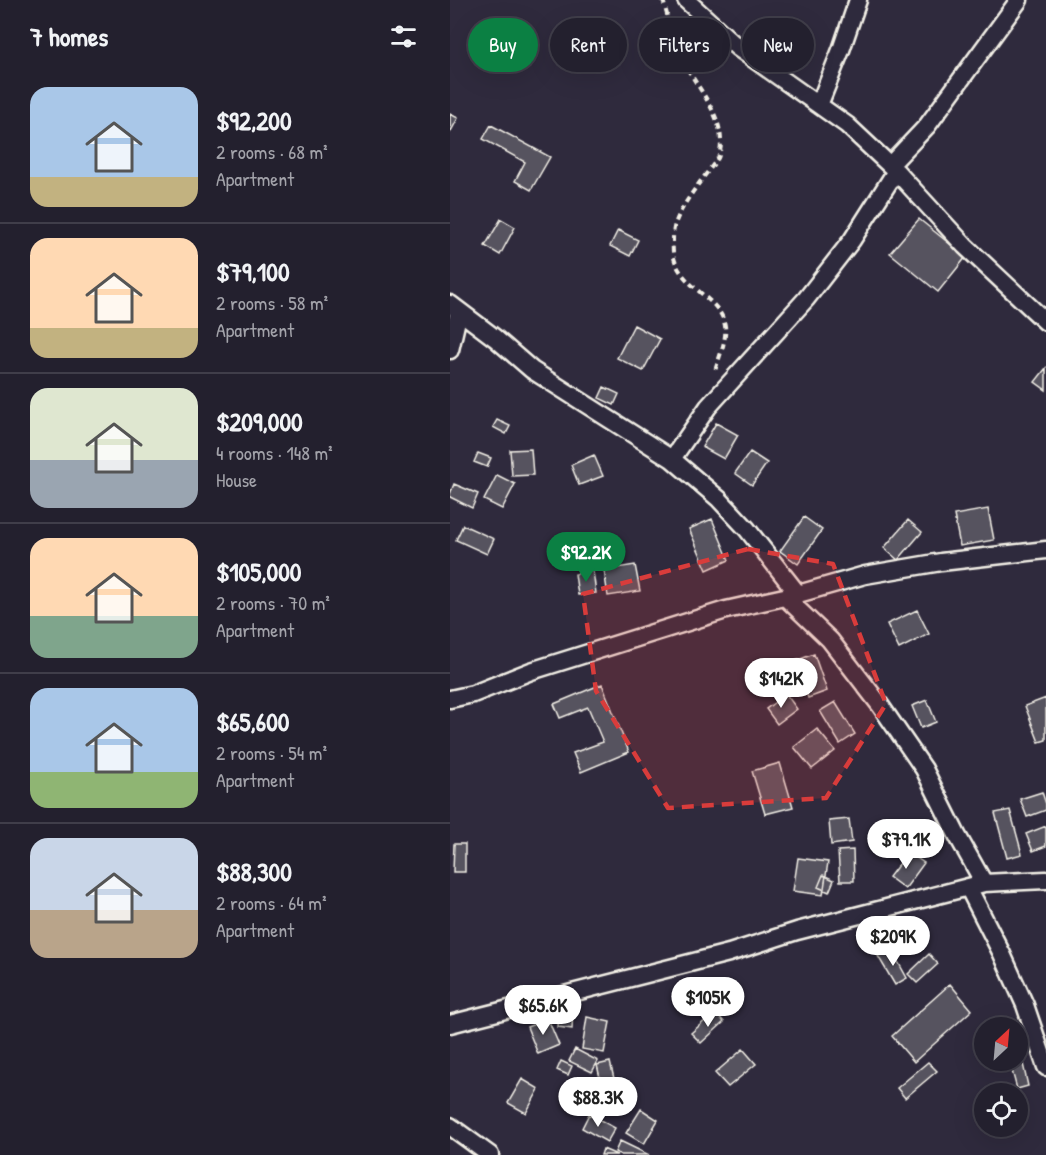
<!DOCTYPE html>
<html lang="en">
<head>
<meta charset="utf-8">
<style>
  :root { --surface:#23202e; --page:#2f2d3a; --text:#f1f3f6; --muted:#a3a3aa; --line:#403e4a; --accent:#0b8043 }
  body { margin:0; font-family:"Patrick Hand",sans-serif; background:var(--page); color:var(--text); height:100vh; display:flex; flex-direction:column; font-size:22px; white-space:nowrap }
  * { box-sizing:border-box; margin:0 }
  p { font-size:20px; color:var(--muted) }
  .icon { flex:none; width:33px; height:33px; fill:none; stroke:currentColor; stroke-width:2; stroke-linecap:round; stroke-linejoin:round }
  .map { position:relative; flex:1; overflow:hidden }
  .sheet { display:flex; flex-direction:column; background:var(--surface); width:450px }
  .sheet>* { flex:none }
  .hud { position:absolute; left:18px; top:18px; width:488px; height:54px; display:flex; gap:12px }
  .needle { width:39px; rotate:26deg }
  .buttons { position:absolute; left:524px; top:1017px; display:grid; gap:12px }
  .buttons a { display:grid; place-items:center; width:54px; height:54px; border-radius:50%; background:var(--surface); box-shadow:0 6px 24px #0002,0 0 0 2px var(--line); font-size:30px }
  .price { position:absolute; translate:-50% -51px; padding:0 14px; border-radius:21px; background:#fff; color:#222; font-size:20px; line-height:39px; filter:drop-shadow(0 2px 3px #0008) }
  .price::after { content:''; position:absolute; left:50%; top:36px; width:18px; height:14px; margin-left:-9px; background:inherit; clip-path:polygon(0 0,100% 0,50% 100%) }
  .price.selected { background:var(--accent); color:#fff }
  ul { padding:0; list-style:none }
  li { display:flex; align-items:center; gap:18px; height:150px; padding:0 30px }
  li+li { border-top:2px solid var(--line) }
  li span { display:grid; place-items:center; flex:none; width:168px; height:120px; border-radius:18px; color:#555 }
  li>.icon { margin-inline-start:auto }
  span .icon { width:72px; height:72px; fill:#fffc; stroke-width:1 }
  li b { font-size:26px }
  h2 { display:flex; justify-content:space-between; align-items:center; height:72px; padding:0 30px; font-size:26px }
  .chip { padding:0 21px; border-radius:27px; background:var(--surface); box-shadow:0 6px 24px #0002,0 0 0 2px var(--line); font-size:21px; line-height:54px }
  .chip.selected { background:var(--accent); color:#fff }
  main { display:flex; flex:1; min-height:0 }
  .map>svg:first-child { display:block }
  .building { fill:#56525f; stroke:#f4f1e8; stroke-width:1.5 }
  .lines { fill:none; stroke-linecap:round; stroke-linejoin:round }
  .street-casing { stroke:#f4f1e8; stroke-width:21 }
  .path { stroke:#f4f1e8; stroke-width:4; stroke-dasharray:6 4.5; stroke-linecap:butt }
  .street { stroke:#2f2a3d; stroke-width:16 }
  .marked { fill:#d93c3b; fill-opacity:0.2; stroke:#d93c3b; stroke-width:4.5; stroke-dasharray:12 8; stroke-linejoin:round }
</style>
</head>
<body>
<main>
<section class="sheet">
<h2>7 homes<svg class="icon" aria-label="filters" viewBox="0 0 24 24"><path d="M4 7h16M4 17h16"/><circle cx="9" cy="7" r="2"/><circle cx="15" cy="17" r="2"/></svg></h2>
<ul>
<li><span style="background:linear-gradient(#a9c7e8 75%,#c2b280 0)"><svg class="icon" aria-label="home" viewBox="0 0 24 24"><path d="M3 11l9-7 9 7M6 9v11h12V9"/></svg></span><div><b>$92,200</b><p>2 rooms · 68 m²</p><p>Apartment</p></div></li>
<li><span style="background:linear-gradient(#ffd9b3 75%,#c2b280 0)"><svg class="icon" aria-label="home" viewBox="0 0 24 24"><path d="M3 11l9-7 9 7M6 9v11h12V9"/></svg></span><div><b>$79,100</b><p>2 rooms · 58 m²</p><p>Apartment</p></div></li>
<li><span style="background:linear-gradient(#dfe7d0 60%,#9aa5b1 0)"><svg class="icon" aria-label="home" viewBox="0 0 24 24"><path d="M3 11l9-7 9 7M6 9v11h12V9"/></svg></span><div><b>$209,000</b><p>4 rooms · 148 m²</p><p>House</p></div></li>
<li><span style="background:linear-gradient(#ffd9b3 65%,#7fa58c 0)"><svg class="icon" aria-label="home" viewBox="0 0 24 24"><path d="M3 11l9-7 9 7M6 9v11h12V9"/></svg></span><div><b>$105,000</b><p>2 rooms · 70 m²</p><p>Apartment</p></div></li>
<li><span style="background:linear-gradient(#a9c7e8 70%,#8fb573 0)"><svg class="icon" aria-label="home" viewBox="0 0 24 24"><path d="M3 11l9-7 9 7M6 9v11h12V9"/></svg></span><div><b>$65,600</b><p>2 rooms · 54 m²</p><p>Apartment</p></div></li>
<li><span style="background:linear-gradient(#c9d6e8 60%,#b9a48a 0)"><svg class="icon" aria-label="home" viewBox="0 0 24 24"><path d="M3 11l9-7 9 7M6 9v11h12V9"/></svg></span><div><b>$88,300</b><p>2 rooms · 64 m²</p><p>Apartment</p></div></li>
</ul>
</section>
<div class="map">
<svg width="596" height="1155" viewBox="0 0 596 1155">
  <rect width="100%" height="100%" fill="#2f2a3d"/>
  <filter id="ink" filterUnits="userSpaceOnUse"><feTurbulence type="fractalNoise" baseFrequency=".0167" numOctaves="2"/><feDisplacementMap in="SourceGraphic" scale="12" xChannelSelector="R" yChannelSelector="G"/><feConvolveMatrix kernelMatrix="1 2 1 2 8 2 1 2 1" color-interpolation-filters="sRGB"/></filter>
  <g filter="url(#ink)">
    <path class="building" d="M0 114 8 118 0 133Z
      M41 125 100 157 81 190 65 181 75 162 33 139Z
      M51 219 65 227 50 255 35 246Z
      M469 219 516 257 488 292 440 253Z
      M168 230 188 240 180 256 160 246Z
      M184 325 210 339 193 371 167 358Z
      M596 368V390L585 382Z
      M154 387 169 394 164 405 149 398Z
      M47 420 60 426 56 434 43 427Z
      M266 423 288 435 274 459 252 447Z
      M81 449 83 475 62 476 60 450Z
      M300 452 317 463 302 485 285 473Z
      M28 453 41 458 37 467 24 462Z
      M144 455 153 476 129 485 121 465Z
      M47 475 65 484 52 509 34 500Z
      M4 484 28 494 22 508 0 497V494Z
      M538 509 544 540 510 546 504 515Z
      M354 517 372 530 348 564 330 551Z
      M262 519 279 560 257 570 239 529Z
      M458 520 472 532 448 560 434 548Z
      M13 525 44 539 37 554 6 540Z
      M185 565 190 591 158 596 154 570Z
      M143 571 146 593 128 595 125 574Z
      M467 610 479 634 449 649 437 624Z
      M364 654 377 691 358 698 345 661Z
      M328 659 336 671 317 682 310 669Z
      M152 684 179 752 131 772 123 753 153 742 138 707 110 718 104 704Z
      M336 694 347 709 327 724 316 709Z
      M596 698V740L589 742 575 706Z
      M477 700 486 722 471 728 462 706Z
      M385 702 405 734 390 744 370 711Z
      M367 729 385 751 362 769 344 747Z
      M330 763 343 807 315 814 302 771Z
      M592 792 596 804V810L577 817 570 799Z
      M560 810 572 854 557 858 545 813Z
      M399 819 402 842 381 845 379 821Z
      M596 826V846L583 851 576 834Z
      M4 844H15V872H3Z
      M403 850 404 881H390L388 851Z
      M458 852 474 863 455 889 439 877Z
      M348 858 378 862 373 895 343 891Z
      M373 875 384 880 379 892 368 887Z
      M441 949 457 978 445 985 428 956Z
      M479 954 488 964 467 983 458 974Z
      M500 984 522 1010 464 1062 442 1036Z
      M109 1008 123 1010 122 1029 108 1027Z
      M265 1012 274 1022 251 1043 241 1033Z
      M137 1017 160 1022 154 1053 132 1049Z
      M98 1019 109 1045 88 1054 77 1027Z
      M125 1049 148 1061 142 1072 119 1061Z
      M293 1049 306 1064 278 1087 265 1073Z
      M111 1061 122 1066 118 1075 107 1070Z
      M160 1062 168 1095 155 1099 147 1065Z
      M478 1062 487 1071 455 1098 447 1088Z
      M573 1064 578 1086 567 1089 561 1067Z
      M72 1079 89 1089 76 1113 58 1103Z
      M191 1109 208 1120 194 1144 176 1133Z
      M139 1114 165 1128 157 1142 132 1128Z
      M170 1141 199 1155H171L165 1152Z
      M153 1149 167 1155H151Z"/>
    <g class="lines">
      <defs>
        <path id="street" d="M236 0 288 48 397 125 446 171 515 246 596 322
          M369 105 391 50 408 0
          M440 165 477 126 569 0
          M0 304 45 338 82 370 222 459 269 499 297 529 348 594
          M0 350 9 311
          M222 459 258 407 356 299 402 240 446 171
          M335 597 380 640 430 705 474 769 507 835 534 883
          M0 699 23 694 81 671 276 610 348 594 415 575 491 562 596 550
          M518 887 552 954 575 1005 596 1067
          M0 1024 279 953 347 931 534 883 596 880
          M0 1126 40 1155"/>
      </defs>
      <use href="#street" class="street-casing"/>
      <path class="path" d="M213 0C218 17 222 37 229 53 243 85 282 121 268 158 253 179 234 200 225 224 223 230 223 237 223 243 219 285 271 295 275 326 277 340 269 357 265 371"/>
      <use href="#street" class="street"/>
    </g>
  </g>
  <path class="marked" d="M298 549 383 564 436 704 376 798 218 808 146 691 133 594Z"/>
</svg>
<div class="buttons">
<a><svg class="needle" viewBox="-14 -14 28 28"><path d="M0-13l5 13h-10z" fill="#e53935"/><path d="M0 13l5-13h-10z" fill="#a3a3aa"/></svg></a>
<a><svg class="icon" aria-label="locate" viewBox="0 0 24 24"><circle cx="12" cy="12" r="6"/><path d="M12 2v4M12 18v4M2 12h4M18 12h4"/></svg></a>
</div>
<b class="price selected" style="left:136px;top:583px">$92.2K</b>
<b class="price" style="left:331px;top:709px">$142K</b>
<b class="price" style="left:456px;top:870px">$79.1K</b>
<b class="price" style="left:443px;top:967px">$209K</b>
<b class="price" style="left:258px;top:1028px">$105K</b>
<b class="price" style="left:93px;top:1036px">$65.6K</b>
<b class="price" style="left:148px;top:1128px">$88.3K</b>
<div class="hud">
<a class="chip selected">Buy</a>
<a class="chip">Rent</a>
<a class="chip">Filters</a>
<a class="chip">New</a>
</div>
</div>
</main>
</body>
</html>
